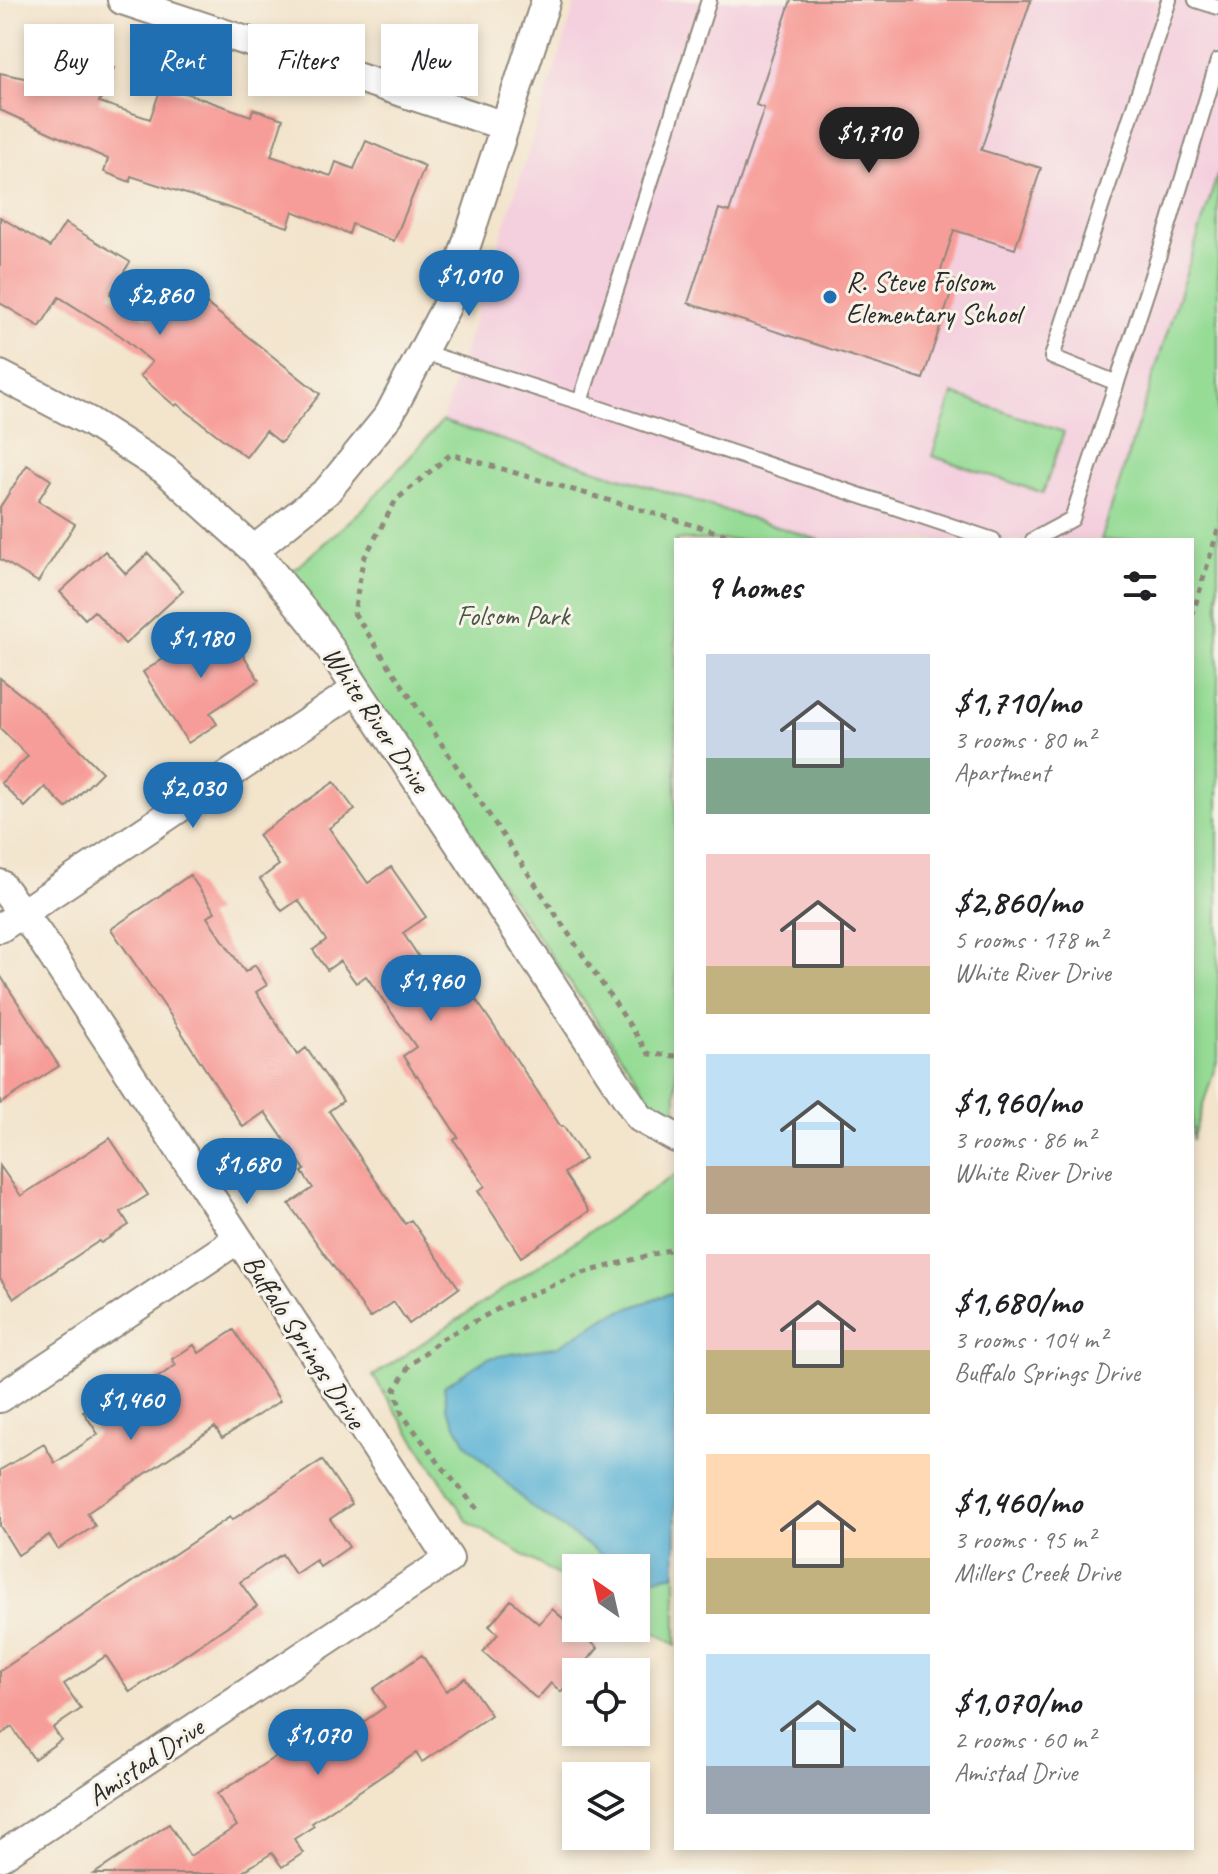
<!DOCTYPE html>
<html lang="en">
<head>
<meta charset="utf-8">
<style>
  :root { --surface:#fff; --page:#f6f6f6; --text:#202124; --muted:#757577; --accent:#1f6fb2 }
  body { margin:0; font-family:Caveat,sans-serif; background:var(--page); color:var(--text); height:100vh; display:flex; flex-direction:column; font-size:30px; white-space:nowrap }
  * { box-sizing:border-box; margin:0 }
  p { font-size:26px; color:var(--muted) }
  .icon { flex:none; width:44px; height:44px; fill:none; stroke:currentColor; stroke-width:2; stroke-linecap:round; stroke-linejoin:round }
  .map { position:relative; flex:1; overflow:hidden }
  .panel { position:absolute; left:674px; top:538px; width:520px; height:1312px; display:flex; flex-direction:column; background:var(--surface); border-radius:0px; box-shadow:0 4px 12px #0003 }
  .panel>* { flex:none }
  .hud { position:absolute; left:24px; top:24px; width:530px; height:72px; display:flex; gap:16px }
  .needle { width:52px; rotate:326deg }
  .tools { position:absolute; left:562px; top:1554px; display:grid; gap:16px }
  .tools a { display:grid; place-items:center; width:88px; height:88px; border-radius:0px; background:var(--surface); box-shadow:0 4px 12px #0003; font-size:40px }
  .price { position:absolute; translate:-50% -68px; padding:0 18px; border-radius:28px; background:var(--accent); color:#fff; font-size:26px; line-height:52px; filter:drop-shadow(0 2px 4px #0008) }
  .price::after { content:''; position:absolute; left:50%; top:48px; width:24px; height:18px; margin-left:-12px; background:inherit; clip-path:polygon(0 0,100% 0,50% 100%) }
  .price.on { background:#222; color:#fff }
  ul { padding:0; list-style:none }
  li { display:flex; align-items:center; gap:24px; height:200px; padding:0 32px }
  li span { display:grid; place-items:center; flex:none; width:224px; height:160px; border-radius:0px; color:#555 }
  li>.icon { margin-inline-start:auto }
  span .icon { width:96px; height:96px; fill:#fffc; stroke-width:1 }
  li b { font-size:34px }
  h2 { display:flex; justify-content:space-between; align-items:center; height:96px; padding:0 32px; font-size:34px }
  .tag { padding:0 28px; border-radius:0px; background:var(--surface); box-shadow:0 4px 12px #0003; font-size:28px; line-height:72px }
  .tag.on { background:var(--accent); color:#fff }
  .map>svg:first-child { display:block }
  .built { fill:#f4cfde }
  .green { fill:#96dc96; stroke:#608460; stroke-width:2 }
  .water { fill:#56b1d4; stroke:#406e80; stroke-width:2 }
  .building { fill:#f79d99 }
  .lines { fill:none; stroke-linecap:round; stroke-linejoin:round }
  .lane-casing { stroke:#8f887c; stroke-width:18 }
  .street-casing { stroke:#8f887c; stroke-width:32 }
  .path { stroke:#8f887c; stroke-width:5; stroke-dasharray:6 6; stroke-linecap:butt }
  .lane { stroke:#fff; stroke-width:14 }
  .street { stroke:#fff; stroke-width:28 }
  .poi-dot { fill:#1f6fb2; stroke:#f7f3e8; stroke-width:3 }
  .labels { text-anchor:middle; stroke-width:6; stroke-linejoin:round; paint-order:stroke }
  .poi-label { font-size:28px; fill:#2b2b2b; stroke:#f7f3e8; text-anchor:start }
  .park-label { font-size:28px; fill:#465746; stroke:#f7f3e8 }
  .street-label { font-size:28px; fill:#2b2b2b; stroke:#f7f3e8 }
</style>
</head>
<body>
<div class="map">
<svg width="1218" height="1874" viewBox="0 0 1218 1874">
  <rect width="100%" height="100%" fill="#f7f3e8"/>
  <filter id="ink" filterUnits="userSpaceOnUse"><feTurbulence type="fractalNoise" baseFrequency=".0125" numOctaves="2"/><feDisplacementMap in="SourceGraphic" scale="16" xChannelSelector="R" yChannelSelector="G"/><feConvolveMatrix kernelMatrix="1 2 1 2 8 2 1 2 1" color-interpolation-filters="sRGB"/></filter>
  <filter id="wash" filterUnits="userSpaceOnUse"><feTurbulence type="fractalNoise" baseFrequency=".006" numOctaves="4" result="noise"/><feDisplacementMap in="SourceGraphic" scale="32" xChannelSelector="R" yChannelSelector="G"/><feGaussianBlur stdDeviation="1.8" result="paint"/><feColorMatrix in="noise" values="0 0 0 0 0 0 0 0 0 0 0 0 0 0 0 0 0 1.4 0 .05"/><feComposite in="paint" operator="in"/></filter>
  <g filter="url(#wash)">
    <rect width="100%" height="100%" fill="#f3e4cc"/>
    <path class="built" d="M577 0H1218V173L1101 540H819L442 421Z"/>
    <path class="green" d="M1218 173V1058L1192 1140V540H1101Z
      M953 394 1064 432 1043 493 932 456Z
      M442 421 819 540H676V1135L287 576 363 509Z
      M676 1174V1645L636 1621V1568H576V1586L468 1522 373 1376Z"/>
    <path class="water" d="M671 1293 676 1294V1574L640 1581 636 1578V1568H621L529 1505 467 1445 447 1409 444 1386 488 1358 558 1346 608 1316Z"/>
    <g id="blocks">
      <path class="building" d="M791 0H1031L981 150 1041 168 1015 249 954 230 939 276 955 281 923 379 688 303 719 209 729 212 764 108 756 105Z
        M48 37 114 68 99 102 150 119 162 85 251 116 253 109 283 119 271 156 331 176 336 162 354 169 366 141 425 166 394 241 352 224 349 234 293 211 288 227 131 176 130 182 104 172 108 159 0 110V73L29 79Z
        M0 217 50 247 65 223 130 262 110 294 147 318 178 281 320 394 281 443 266 431 246 457 177 404 175 406 140 376 152 362 121 336 59 297 40 327 0 303Z
        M27 465 51 480 38 501 75 524 38 582 0 559V507Z
        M105 551 126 574 148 553 183 591 125 644 94 611 85 619 60 592Z
        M222 621 259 680 210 713 217 724 188 743 143 672Z
        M0 678 40 710 102 772 66 808 45 787 25 807 1 783 28 756 0 728Z
        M334 782 355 810 329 828 368 883 391 867 426 917 403 933 433 978 452 965 492 1023 561 1127 563 1126 585 1159 564 1173 589 1211 521 1257 478 1191 485 1186 454 1140 458 1137 417 1075 416 1076 403 1056 416 1047 366 976 356 983 340 961 327 970 313 950 326 940 298 900 282 911 260 879 279 865 258 835Z
        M190 875 215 912 207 917 245 972 255 965 267 985 256 992 297 1055 306 1048 343 1101 329 1111 405 1224 411 1220 459 1288 409 1324 394 1302 370 1318 289 1204 313 1188 302 1172 305 1170 265 1112 243 1127 167 1010 111 929Z
        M0 975 59 1066 0 1104Z
        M110 1138 148 1195 121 1212 129 1225 101 1243 99 1241 14 1298 0 1278V1166L21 1196Z
        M234 1330 280 1401 222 1438 215 1427 87 1513 95 1526 58 1549 49 1535 18 1555 0 1526V1470L44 1444 55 1463 98 1434 83 1411 116 1389 124 1400 176 1365 172 1359 194 1345 199 1353Z
        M322 1460 352 1504 330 1519 349 1547 320 1567 316 1560 295 1574 282 1554 240 1582 257 1606 130 1692 106 1656 64 1684 81 1709 53 1728 61 1740 34 1759 12 1727 0 1735V1671L230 1517 232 1520Z
        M511 1600 539 1624 552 1609 598 1648 561 1692 551 1683 537 1699 483 1652 498 1634 489 1626Z
        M422 1655 446 1691 465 1678 491 1715 422 1762 416 1753 312 1823 314 1826 294 1839 303 1853 282 1867 272 1853 239 1874H94L169 1824 190 1856 237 1826 217 1794 305 1738 303 1735 330 1717 343 1736 385 1707 373 1689Z"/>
    </g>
  </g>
  <g filter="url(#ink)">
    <use href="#blocks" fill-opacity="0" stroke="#8f887c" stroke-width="2"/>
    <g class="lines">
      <defs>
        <path id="lane" d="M1196 0 1218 7
          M422 352 580 402 993 540
          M1117 383 1052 357 1169 0
          M580 402 709 0
          M1033 540 1072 519 1169 224 1218 61"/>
        <path id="street" d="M122 0 505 126
          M0 375 90 422 165 470 254 550 314 624 640 1118 676 1138
          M254 550 327 491 389 415 446 307 546 0
          M0 884 38 934 449 1559 0 1857
          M0 928 357 689
          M0 1398 238 1239"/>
      </defs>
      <use href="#lane" class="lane-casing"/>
      <use href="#street" class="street-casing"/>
      <path class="path" d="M1192 616 1218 530
        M676 1056 649 1054 354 613 363 560 396 500 451 454 744 540
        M477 1509 439 1463 402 1414 395 1389 409 1366 440 1340 507 1304 583 1273 676 1248"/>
      <use href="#lane" class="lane"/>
      <use href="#street" class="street"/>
    </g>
  </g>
  <circle class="poi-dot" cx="830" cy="297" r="8"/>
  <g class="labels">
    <g class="poi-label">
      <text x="846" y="291">R. Steve Folsom<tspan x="846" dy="32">Elementary School</tspan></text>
    </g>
    <g class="park-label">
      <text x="513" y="625">Folsom Park</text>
    </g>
    <g class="street-label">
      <text transform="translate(377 719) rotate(56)" y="10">White River Drive</text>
      <text transform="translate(305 1341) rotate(57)" y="10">Buffalo Springs Drive</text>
      <text transform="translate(145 1761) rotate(-34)" y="10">Amistad Drive</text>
    </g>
  </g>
</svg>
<div class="tools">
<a><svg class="needle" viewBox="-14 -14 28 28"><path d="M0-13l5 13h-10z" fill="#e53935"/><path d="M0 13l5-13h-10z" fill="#757577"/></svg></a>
<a><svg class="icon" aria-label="locate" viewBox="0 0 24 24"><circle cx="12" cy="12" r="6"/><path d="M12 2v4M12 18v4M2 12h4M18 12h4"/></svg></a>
<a><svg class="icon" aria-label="layers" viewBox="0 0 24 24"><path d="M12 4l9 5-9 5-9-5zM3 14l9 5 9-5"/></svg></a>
</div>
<b class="price on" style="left:869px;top:175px">$1,710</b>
<b class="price" style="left:469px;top:318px">$1,010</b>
<b class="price" style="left:160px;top:337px">$2,860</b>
<b class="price" style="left:201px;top:680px">$1,180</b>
<b class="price" style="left:193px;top:830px">$2,030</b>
<b class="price" style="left:431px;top:1023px">$1,960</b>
<b class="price" style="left:247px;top:1206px">$1,680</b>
<b class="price" style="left:131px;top:1442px">$1,460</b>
<b class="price" style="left:318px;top:1777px">$1,070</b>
<div class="hud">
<a class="tag">Buy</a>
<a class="tag on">Rent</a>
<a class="tag">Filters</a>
<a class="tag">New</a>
</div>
<section class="panel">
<h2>9 homes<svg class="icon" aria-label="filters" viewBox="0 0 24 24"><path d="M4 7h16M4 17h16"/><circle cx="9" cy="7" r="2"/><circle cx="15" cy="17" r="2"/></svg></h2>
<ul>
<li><span style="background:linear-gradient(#c9d6e8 65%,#7fa58c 0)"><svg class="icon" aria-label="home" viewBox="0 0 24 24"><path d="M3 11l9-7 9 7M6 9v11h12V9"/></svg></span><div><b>$1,710/mo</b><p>3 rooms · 80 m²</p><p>Apartment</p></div></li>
<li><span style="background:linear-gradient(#f6c9c9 70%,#c2b280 0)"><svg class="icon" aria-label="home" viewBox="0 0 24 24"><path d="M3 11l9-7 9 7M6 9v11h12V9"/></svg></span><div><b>$2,860/mo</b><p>5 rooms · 178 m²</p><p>White River Drive</p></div></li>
<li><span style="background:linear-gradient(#bfe0f5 70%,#b9a48a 0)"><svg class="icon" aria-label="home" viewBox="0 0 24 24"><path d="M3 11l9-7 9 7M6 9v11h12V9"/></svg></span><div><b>$1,960/mo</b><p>3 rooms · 86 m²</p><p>White River Drive</p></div></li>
<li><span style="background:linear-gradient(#f6c9c9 60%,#c2b280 0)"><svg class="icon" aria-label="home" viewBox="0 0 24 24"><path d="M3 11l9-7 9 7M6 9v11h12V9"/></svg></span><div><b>$1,680/mo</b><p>3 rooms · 104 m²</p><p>Buffalo Springs Drive</p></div></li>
<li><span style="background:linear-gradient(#ffd9b3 65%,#c2b280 0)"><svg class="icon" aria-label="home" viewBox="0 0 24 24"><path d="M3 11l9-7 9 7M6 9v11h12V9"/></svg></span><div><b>$1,460/mo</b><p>3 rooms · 95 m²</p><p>Millers Creek Drive</p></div></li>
<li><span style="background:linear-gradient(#bfe0f5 70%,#9aa5b1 0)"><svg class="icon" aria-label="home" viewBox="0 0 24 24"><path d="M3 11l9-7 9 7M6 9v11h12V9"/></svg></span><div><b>$1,070/mo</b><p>2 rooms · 60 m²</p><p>Amistad Drive</p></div></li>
</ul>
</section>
</div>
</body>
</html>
